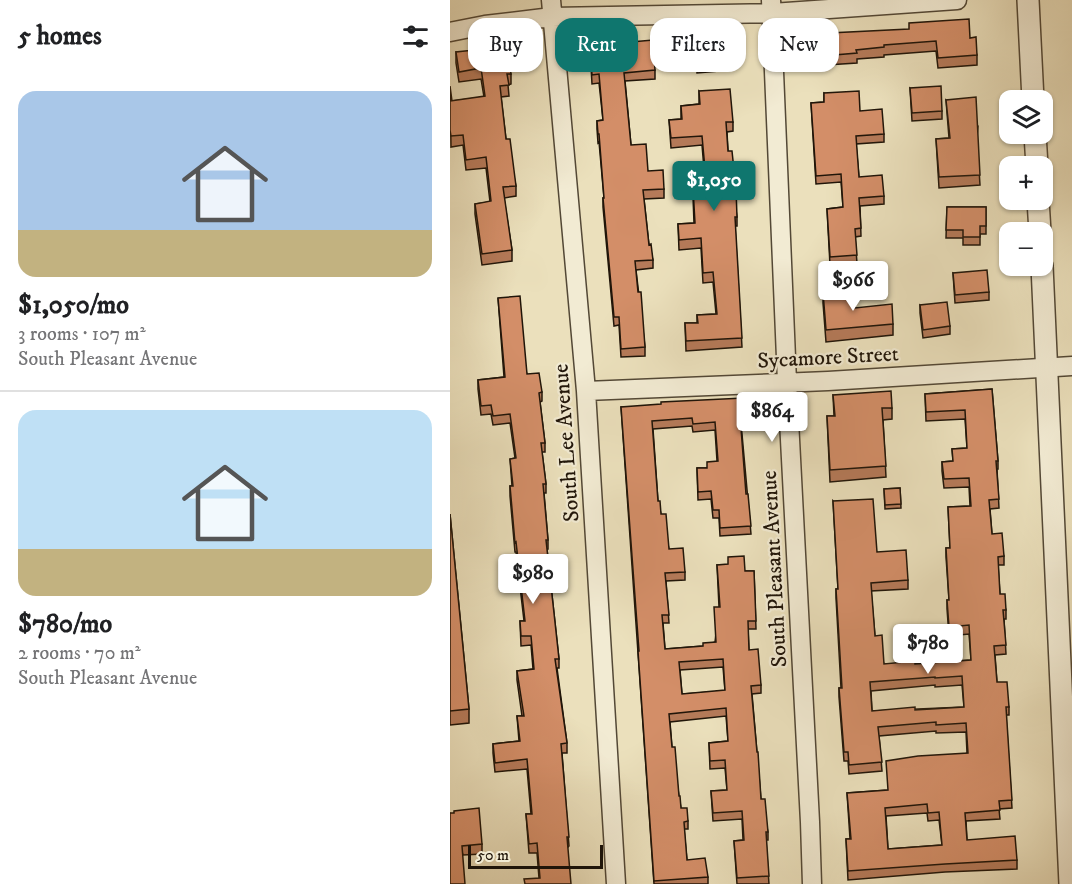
<!DOCTYPE html>
<html lang="en">
<head>
<meta charset="utf-8">
<style>
  :root { --surface:#fff; --page:#f2f2f2; --text:#202124; --muted:#757577; --line:#e0e0e0; --accent:#0f766e }
  body { margin:0; font-family:"IM FELL DW Pica",serif; background:var(--page); color:var(--text); height:100vh; display:flex; flex-direction:column; font-size:22px; white-space:nowrap }
  * { box-sizing:border-box; margin:0 }
  p { font-size:20px; color:var(--muted) }
  .icon { flex:none; width:33px; height:33px; fill:none; stroke:currentColor; stroke-width:2; stroke-linecap:round; stroke-linejoin:round }
  .map { position:relative; flex:1; overflow:hidden }
  .details { display:flex; flex-direction:column; background:var(--surface); width:450px }
  .details>* { flex:none }
  .guide { position:absolute; left:18px; top:18px; width:513px; height:54px; display:flex; gap:12px }
  .fabs { position:absolute; left:549px; top:90px; display:grid; gap:12px }
  .fabs a { display:grid; place-items:center; width:54px; height:54px; border-radius:12px; background:var(--surface); box-shadow:0 2px 4px #0004; font-size:30px }
  .scale { position:absolute; left:18px; bottom:15px; width:135px; box-sizing:border-box; padding-left:6px; border:3px solid #201509; border-top:0; font-size:16px; line-height:21px; white-space:nowrap; color:#201509; -webkit-text-stroke:4px #f2ebd3; paint-order:stroke }
  .price { position:absolute; translate:-50% -51px; padding:0 14px; border-radius:6px; background:#fff; color:#222; font-size:20px; line-height:39px; filter:drop-shadow(0 2px 3px #0008) }
  .price::after { content:''; position:absolute; left:50%; top:36px; width:18px; height:14px; margin-left:-9px; background:inherit; clip-path:polygon(0 0,100% 0,50% 100%) }
  .price.current { background:var(--accent); color:#fff }
  ul { padding:0; list-style:none }
  li { display:grid; align-content:center; gap:12px; height:318px; padding:0 18px }
  li+li { border-top:2px solid var(--line) }
  li span { display:grid; place-items:center; height:186px; border-radius:18px; color:#555 }
  li>.icon { margin-inline-start:auto }
  span .icon { width:108px; height:108px; fill:#fffc; stroke-width:1 }
  li b { font-size:26px }
  h2 { display:flex; justify-content:space-between; align-items:center; height:72px; padding:0 18px; font-size:26px }
  .chip { padding:0 21px; border-radius:18px; background:var(--surface); box-shadow:0 2px 4px #0004; font-size:21px; line-height:54px }
  .chip.current { background:var(--accent); color:#fff }
  main { display:flex; flex:1; min-height:0 }
  .map>svg:first-child { display:block }
  .lines { fill:none; stroke-linecap:round; stroke-linejoin:round }
  .minor-casing { stroke:#534836; stroke-width:21 }
  .tertiary-casing { stroke:#534836; stroke-width:24 }
  .minor { stroke:#f2ebd3; stroke-width:18 }
  .tertiary { stroke:#f2ebd3; stroke-width:21 }
  .wall { fill:#b57a59; stroke:#201509; stroke-width:1.5; fill-rule:evenodd }
  .building { fill:#d38e68; stroke:#201509; stroke-width:1.5; fill-rule:evenodd }
  .labels { text-anchor:middle; stroke-width:4.5; stroke-linejoin:round; paint-order:stroke }
  .street-label { font-size:22px; fill:#201509; stroke:#f2ebd3 }
</style>
</head>
<body>
<main>
<section class="details">
<h2>5 homes<svg class="icon" aria-label="filters" viewBox="0 0 24 24"><path d="M4 7h16M4 17h16"/><circle cx="9" cy="7" r="2"/><circle cx="15" cy="17" r="2"/></svg></h2>
<ul>
<li><span style="background:linear-gradient(#a9c7e8 75%,#c2b280 0)"><svg class="icon" aria-label="home" viewBox="0 0 24 24"><path d="M3 11l9-7 9 7M6 9v11h12V9"/></svg></span><div><b>$1,050/mo</b><p>3 rooms · 107 m²</p><p>South Pleasant Avenue</p></div></li>
<li><span style="background:linear-gradient(#bfe0f5 75%,#c2b280 0)"><svg class="icon" aria-label="home" viewBox="0 0 24 24"><path d="M3 11l9-7 9 7M6 9v11h12V9"/></svg></span><div><b>$780/mo</b><p>2 rooms · 70 m²</p><p>South Pleasant Avenue</p></div></li>
</ul>
</section>
<div class="map">
<svg width="622" height="884" viewBox="0 0 622 884">
  <rect width="100%" height="100%" fill="#ebe0bc"/>
  <filter id="stains"><feTurbulence type="fractalNoise" baseFrequency=".00333" numOctaves="4"/><feColorMatrix values="0 0 0 0 .2 0 0 0 0 .09 0 0 0 0 .02 0 0 0 .5 -.17"/></filter>
  <radialGradient id="worn" r=".72"><stop offset=".6" stop-color="#630" stop-opacity="0"/><stop offset="1" stop-color="#630" stop-opacity=".3"/></radialGradient>
  <g class="lines">
    <defs>
      <path id="minor" d="M101 0 136 391 166 884
        M321 0 337 382 360 822 362 884
        M0 32 35 25 102 17 322 13 507 0
        M136 391 378 381 622 366"/>
      <path id="tertiary" d="M578 0 583 100
        M585 134 587 166
        M588 200 590 232
        M592 266 620 884"/>
    </defs>
    <use href="#minor" class="minor-casing"/>
    <use href="#tertiary" class="tertiary-casing"/>
    <use href="#minor" class="minor"/>
    <use href="#tertiary" class="tertiary"/>
  </g>
  <path class="wall" d="M359 34 520 38 527 55V65L488 68 486 51 434 55V57L407 59V63L361 66Z
    M244 35 281 62V70L247 73Z
    M140 48 205 70V79L175 81 181 145 198 171 214 189V198L194 199 199 245 203 260V268L186 270 195 347V356L171 357 169 325 164 326 153 207V198H154L149 142 148 143 147 129V121L153 120 149 83 142 84Z
    M6 52 25 55 61 74V84L58 85 59 96 51 97 56 139 66 186V196L54 198 62 250V261L32 265 25 214V204L40 202 36 168 16 170 13 145 1 147 0 86 2 101 34 97 31 79 9 82 6 63Z
    M460 88 492 111V119L462 121Z
    M249 91 283 122V131L277 132 278 151 287 217V226H285L292 347 236 351 235 323H247V315L266 314 263 282 253 283 251 248 229 250 228 224 244 223 242 170 254 169 252 145 221 148 219 120 231 119V106L249 104Z
    M374 93 410 111 434 134V142L406 144 409 177 434 196V204L410 206 411 236 405 237 407 263 380 265 377 209 393 207 391 182 366 184 361 103 374 102Z
    M496 100 528 126 527 137 530 185 489 188 486 139 499 138Z
    M497 207H536V234H530V245H513V238H496Z
    M503 273 539 292V300L505 303Z
    M373 292 405 308 443 324V335L376 342 373 303Z
    M48 298 77 374 92 392V401L90 402 95 443V452H92L96 484V493H94L98 540V549H97L109 659V668H107L117 743V753H112L119 846 89 878 87 853H79L76 814H81L77 769 45 772 43 753V744L69 741 67 716H72L67 680V671L83 669 81 645 71 646 70 621H74L66 552H65L60 496V486H62L60 459 65 458 60 423 43 425 41 414 31 415 28 389V380L54 377Z
    M470 305 500 326V334L473 338 470 313Z
    M542 389 548 461V469H547L549 508 540 509 542 534 554 556V565H548L550 594 556 610V619H554L556 654 545 655 547 682 559 707V715H556L562 808 549 809 550 819 516 821 517 840 567 860V869L495 872 398 880 396 839H400L397 793 438 790 517 753 516 732 486 733V731L429 736 432 771 399 774 398 761H394L389 697V688H391L386 598V589H388L383 501 427 552 458 580V589L421 591 425 636 434 664H465L521 660 519 634 499 636 497 609V600H499L496 557V548H500L498 507 520 506 519 487 494 488 492 471V462L503 461 502 449 517 448 515 419 476 421 475 394ZM485 685V687L512 685 514 707 422 711 421 691ZM477 813 478 821 489 820 492 845 438 849 436 816Z
    M383 395 442 408V419L433 420 436 477 380 482 377 416H384Z
    M171 407 296 415V422L291 423 301 534 270 536 269 518H263L261 499 248 500 247 468H257L267 461 265 430 243 432 242 426 203 429 208 501 211 514 219 549 235 572V580L216 581 219 623H213L215 649 253 646 265 642 269 607 267 565 295 571H304L306 629H298L299 650 311 685V693L302 694 311 799 318 832V840H316L319 884H287L284 841 293 840 292 819 263 821 261 791 277 790 275 768 260 769 259 743 278 741 276 716 220 722 222 747 229 796 231 808 238 821V829H234L237 860 258 877V884H204ZM273 667 275 691 232 694 230 670Z
    M450 488 451 508 435 509 434 489Z
    M0 514 19 709V723L0 725Z
    M0 813 32 844V854L13 855Z"/>
  <path class="building" d="M519 19 520 38 526 37 527 55 488 58 486 41 434 45V47L406 50 407 53 361 57 359 34 459 29V23Z
    M279 32 281 62 247 65 244 35Z
    M203 40 205 70 174 73 181 145 196 144 198 171 213 170 214 189 193 190 199 245 201 244 203 260 185 261 188 292H191L195 347 171 349 169 317H164L153 198H154L149 134H148L147 121 153 120 149 74 142 75 140 48 181 45V42Z
    M24 50 25 55 58 50 61 74H57L59 85 50 86 56 139H60L66 186 53 187 62 250 32 254 25 204 41 201 36 157 16 160 13 135 1 136 0 130V101L35 96 31 68 9 72 6 52Z
    M491 86 492 111 462 113 460 88Z
    M280 89 283 122H276L278 151H282L286 189 287 217H285L292 338 236 341 235 323H248L247 315 267 314 263 272 253 273 251 238 229 240 228 224 245 223 242 170 255 169 252 136 221 138 219 120 232 119 231 106 250 104 249 91Z
    M409 91 410 111 432 109 434 134 406 136 409 177 432 175 434 196 409 198 411 228 405 229 407 255 380 257 377 209 393 207 391 174 366 176 361 103 374 102V93Z
    M526 97 530 175 489 177 486 139 500 138 496 100Z
    M497 207H536V226H530V237H513V230H496Z
    M537 270 539 292 505 295 503 273Z
    M404 289 405 308 442 304 443 324 376 330 373 292Z
    M70 296 77 374 89 373 92 392 89 393 95 443H91L96 484H93L98 540H96L109 659H105L117 743 111 744 119 837H117L121 884H75L74 879 90 878 87 843 79 844 76 814H82L77 759 45 763 43 744 70 741 67 716H74L67 671 84 669 81 636H71L70 621H75L66 542 65 543 60 486H63L60 459 66 458 60 414 43 416 41 405 31 406 28 380 55 377 48 298Z
    M497 302 500 326 473 330 470 305Z
    M542 389 548 461H546L549 499 539 500 542 534 552 533 554 556 548 557 550 594H555L556 610H553L556 645 544 646 547 682H557L559 707H556L562 800 549 801 550 810 515 813 517 840 565 836 567 860 495 864 398 871 396 839H401L397 793 438 790 436 761 468 756 518 753 516 723 486 725V722L428 727 432 762 399 765 398 752H394L389 688H392L386 589H388L383 501 423 499 427 552 456 550 458 580 421 583 425 636 432 635 434 664 465 661V664L521 660 519 625 499 627 497 600H499L496 548H500L498 507 521 506 519 478 494 479 492 462 503 461 502 449 517 448 515 410 476 412 475 394ZM512 676 514 707 465 710V707L422 711 420 682 485 677V678ZM477 804 478 813 489 812 492 845 438 849 435 808Z
    M441 391 442 408H432L436 466 380 470 377 416H385L383 395Z
    M294 398 296 415H290L296 494H298L301 526 270 528 269 510H263L261 491 248 492 247 468H257V462L268 461 265 422 243 424 242 418 202 421 208 501H210L211 514H216L219 549 233 548 235 572 215 573 219 615H212L215 649 253 646V643L266 642 264 607H270L267 565 278 564V557L294 556 295 571H304L306 621H298L299 650 308 649 311 685 301 686 307 752H308L311 799H315L318 832H316L319 876 287 878 284 841 294 840 292 811 263 813 261 791 277 790 275 760 260 761 259 743 278 741 276 708 219 714 222 747H225L229 796H230L231 808H237L238 821 234 822 237 860 255 858 258 877 204 881 188 651H189L171 407 211 404V402ZM273 659 275 690 232 694 229 662Z
    M450 488 451 504 435 505 434 489Z
    M0 514 19 709 0 711Z
    M29 808 32 844 12 846 15 884H0V813H4V811Z"/>
  <g class="labels">
    <g class="street-label">
      <text transform="translate(378 356) rotate(-3)" y="8">Sycamore Street</text>
      <text transform="translate(115 443) rotate(-94)" y="8">South Lee Avenue</text>
      <text transform="translate(323 569) rotate(-93)" y="8">South Pleasant Avenue</text>
    </g>
  </g>
  <rect width="100%" height="100%" filter="url(#stains)"/>
  <rect width="100%" height="100%" fill="url(#worn)"/>
</svg>
<div class="fabs">
<a><svg class="icon" aria-label="layers" viewBox="0 0 24 24"><path d="M12 4l9 5-9 5-9-5zM3 14l9 5 9-5"/></svg></a>
<a>+</a>
<a>−</a>
</div>
<div class="scale">50 m</div>
<b class="price current" style="left:264px;top:212px">$1,050</b>
<b class="price" style="left:403px;top:312px">$966</b>
<b class="price" style="left:322px;top:443px">$864</b>
<b class="price" style="left:83px;top:605px">$980</b>
<b class="price" style="left:478px;top:675px">$780</b>
<div class="guide">
<a class="chip">Buy</a>
<a class="chip current">Rent</a>
<a class="chip">Filters</a>
<a class="chip">New</a>
</div>
</div>
</main>
</body>
</html>
